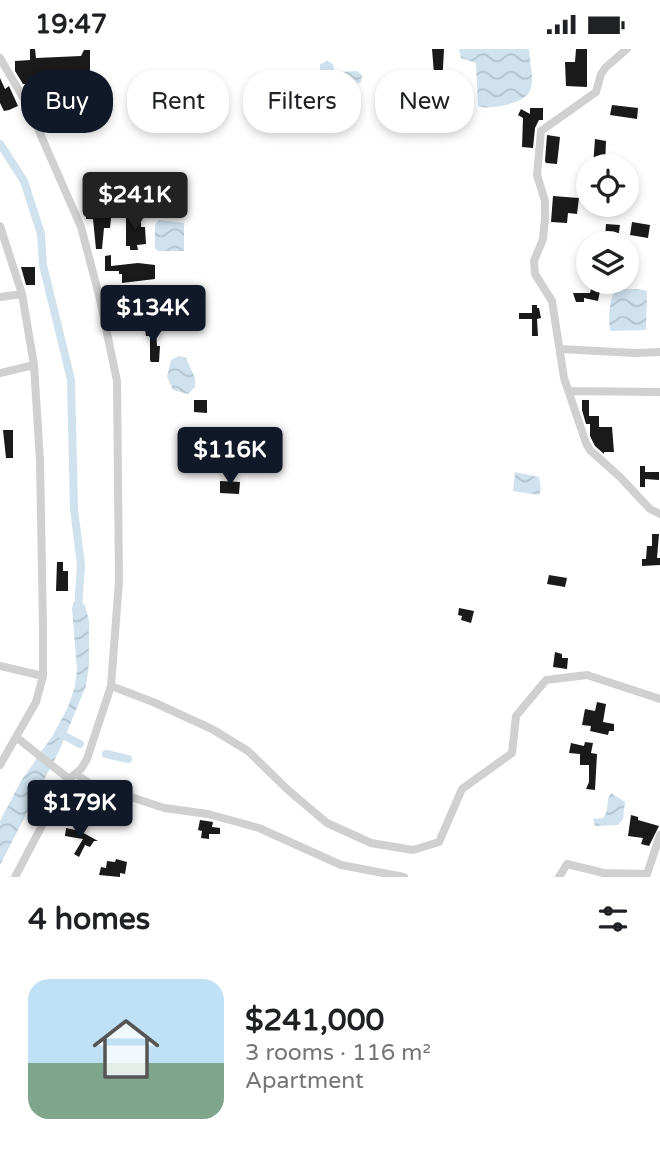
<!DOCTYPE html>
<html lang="en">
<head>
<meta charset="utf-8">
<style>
  :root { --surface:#fff; --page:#f6f6f6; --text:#202124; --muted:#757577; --accent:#111827 }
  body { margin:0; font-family:"Varela Round",sans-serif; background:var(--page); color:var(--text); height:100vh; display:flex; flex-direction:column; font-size:26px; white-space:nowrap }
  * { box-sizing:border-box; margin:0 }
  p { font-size:23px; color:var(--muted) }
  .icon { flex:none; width:38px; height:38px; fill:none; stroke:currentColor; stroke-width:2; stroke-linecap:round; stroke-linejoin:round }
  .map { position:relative; height:828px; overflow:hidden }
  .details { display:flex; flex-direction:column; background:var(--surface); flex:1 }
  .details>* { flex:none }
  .guide { position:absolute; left:21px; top:21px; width:620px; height:63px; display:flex; gap:14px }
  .tools { position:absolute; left:576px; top:105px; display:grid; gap:14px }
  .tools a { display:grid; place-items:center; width:63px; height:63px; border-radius:50%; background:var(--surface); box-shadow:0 4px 10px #0003; font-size:35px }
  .price { position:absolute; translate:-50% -60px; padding:0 16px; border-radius:7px; background:var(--accent); color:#fff; font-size:23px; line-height:46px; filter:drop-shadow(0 2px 4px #0008) }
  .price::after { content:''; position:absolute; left:50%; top:42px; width:21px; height:16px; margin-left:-10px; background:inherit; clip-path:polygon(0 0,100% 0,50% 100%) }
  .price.current { background:#222; color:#fff }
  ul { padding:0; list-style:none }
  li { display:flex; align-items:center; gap:21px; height:175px; padding:0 28px }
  li span { display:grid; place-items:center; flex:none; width:196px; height:140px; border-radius:21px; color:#555 }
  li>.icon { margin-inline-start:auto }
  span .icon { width:84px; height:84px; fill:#fffc; stroke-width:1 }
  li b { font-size:30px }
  h2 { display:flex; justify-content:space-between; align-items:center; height:84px; padding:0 28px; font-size:30px }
  .tag { padding:0 24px; border-radius:28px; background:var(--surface); box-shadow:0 4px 10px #0003; font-size:24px; line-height:63px }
  .tag.current { background:var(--accent); color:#fff }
  .status { display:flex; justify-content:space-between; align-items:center; height:49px; padding:0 35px; background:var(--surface); direction:ltr }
  .status svg { height:19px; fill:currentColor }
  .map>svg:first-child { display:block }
  .water { fill:url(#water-waves) }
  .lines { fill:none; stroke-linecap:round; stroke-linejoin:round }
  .canal { stroke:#cfe2ee; stroke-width:8 }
  .building { fill:#1a1a1a }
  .minor { stroke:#d0d0d0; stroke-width:8 }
</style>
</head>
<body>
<div class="status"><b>19:47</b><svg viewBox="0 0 49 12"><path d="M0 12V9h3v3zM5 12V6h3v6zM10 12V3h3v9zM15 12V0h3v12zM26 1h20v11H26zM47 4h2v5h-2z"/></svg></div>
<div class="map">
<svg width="660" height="828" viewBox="0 0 660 828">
  <defs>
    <pattern id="water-waves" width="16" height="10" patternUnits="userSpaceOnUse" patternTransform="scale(1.75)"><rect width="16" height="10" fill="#cfe2ee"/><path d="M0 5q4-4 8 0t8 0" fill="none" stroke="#b2c2cd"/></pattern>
  </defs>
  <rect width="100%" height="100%" fill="#fff"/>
  <path class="water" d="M529 0C531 30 542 48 505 56 496 58 486 60 478 57L476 14 461 9 459 0Z
    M327 12 333 15 334 20 329 72 321 74 315 72 313 68 320 46V15Z
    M357 22 362 26 361 33 350 38H340L338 34 341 23Z
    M276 25 289 27 291 33 289 40C277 45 269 43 262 31L266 26Z
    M159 171 184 174V202H158L155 199V176Z
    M616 240H639L647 242 646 281 610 282C608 269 609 251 616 240Z
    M179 307 186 309 195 329V338L188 345 173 341 167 328 171 311Z
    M515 423 539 428 541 440 539 446 513 442Z
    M78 551 85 556 89 572V615L86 637 59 702 0 816V772L21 732 53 686 68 658 75 637 77 621 72 559 74 553Z
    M88 736 122 749 119 760 111 763 76 753 75 747C78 741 81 736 88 736Z
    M611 744 625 753 623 770 618 776 595 777 593 770 603 769C610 761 605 752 611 744Z"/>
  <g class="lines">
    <path class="canal" d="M0 95 24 132 41 185 43 216 71 331 74 460 81 516 78 560
      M59 684 80 695
      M106 705 128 710"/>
  </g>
  <path class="building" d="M30 0H35L36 9 81 7 84 1H90V22H83L78 27 42 28V39H33L32 35H23L15 22V12L30 11Z
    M432 0H444L442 37H435Z
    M576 0H587V38L566 37 565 13H575Z
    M0 29 5 40 9 37 18 57 9 61 4 62 0 54Z
    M612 56 638 59 637 70 610 66Z
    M530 59H543V71H539L535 79 533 99 522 98 523 69 518 66 521 60 530 65Z
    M547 86 560 88 557 115 546 114 545 112Z
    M595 90 606 92 605 117H593Z
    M553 147 579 149 577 165 568 164 567 174 551 173Z
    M99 157H104V165L109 164V169H111L110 179H104L102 200H96L93 170H86V158Z
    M126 165H141V178H145L146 195 137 196 138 201H130V197H126Z
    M632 173 650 176 648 189 630 186Z
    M606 175 620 176 618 190 605 189Z
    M111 206V217L138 214 155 216V230L122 234V225H119V222H105V207Z
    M21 218H35V236H26Z
    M591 240 600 242 598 252 584 249V253H576L573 244H590Z
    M532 256H537V259H539L541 269 537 270 538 287H532V270H519V264H532Z
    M152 279V281H156L157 297H160L159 313H151L150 311V287H146L145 280Z
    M194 351H207V364L194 363Z
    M582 351H589V367H599V378H612L614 403H604V405L595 397 590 387V375H586L582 361Z
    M3 381H13V409H6Z
    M640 417H645V423H659V431L645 430V438H640Z
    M220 432 240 433 239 445 220 444Z
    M652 485H659L657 509H660V516L642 517V510H646L647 497H652Z
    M57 513H63V522H68V542H56Z
    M549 526 567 529 565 538 547 535Z
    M459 559 474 562 471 574 461 571 462 567 458 566Z
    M555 603 562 605V609H568L567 620 553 618Z
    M597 653 606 655 603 673 614 675V682H609L608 686 590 682 591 677 582 676 585 660 595 662Z
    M585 693 593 694 591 704 597 705 595 741 586 740 589 733V716H580V705L569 704 571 694 584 697Z
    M631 766 638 768V771L659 777 649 797 641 795 643 789 628 787Z
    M200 771 213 773 212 778 220 779V785H209V790L201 789 202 782 198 781Z
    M66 779 80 782 98 792H94L90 798 85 796 79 808 74 805 83 790 65 787Z
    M116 810 127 813 125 825 120 824V828L99 826 101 818 106 819 107 812 115 813Z"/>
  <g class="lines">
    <path class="minor" d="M627 0 606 18 601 25 596 43 541 82 537 126 545 152V169L543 190 534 212 535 225 552 252 564 329 586 394 590 401 620 428 650 460 660 465
      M0 9 28 57 81 178 99 246 117 332 119 532 111 637 87 710 81 720 69 730 57 748 15 828
      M0 177 22 245 34 316 40 412 43 579V627L36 653 0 716
      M0 248 22 245
      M560 300 635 304 660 303
      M0 324 34 316
      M569 342 660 343
      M0 617 43 627
      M111 637 153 653 212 680 248 702 288 741 327 774 371 794 413 801 439 793 462 740 512 704 516 667 546 631 587 626 660 650
      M16 688 69 730
      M76 725 89 734 164 759 208 765 259 779 341 816 404 828
      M559 828 567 815 604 824 646 825
      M646 828 660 786"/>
  </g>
</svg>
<div class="tools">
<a><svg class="icon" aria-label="locate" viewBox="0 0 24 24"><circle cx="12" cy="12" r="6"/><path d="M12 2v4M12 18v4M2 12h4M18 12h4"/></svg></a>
<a><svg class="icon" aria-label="layers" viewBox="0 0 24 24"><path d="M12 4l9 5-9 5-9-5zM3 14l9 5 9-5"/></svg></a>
</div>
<b class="price current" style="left:135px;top:183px">$241K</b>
<b class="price" style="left:153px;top:296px">$134K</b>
<b class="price" style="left:230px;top:438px">$116K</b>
<b class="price" style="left:80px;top:791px">$179K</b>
<div class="guide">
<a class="tag current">Buy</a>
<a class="tag">Rent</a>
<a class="tag">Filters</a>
<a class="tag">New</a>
</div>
</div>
<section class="details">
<h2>4 homes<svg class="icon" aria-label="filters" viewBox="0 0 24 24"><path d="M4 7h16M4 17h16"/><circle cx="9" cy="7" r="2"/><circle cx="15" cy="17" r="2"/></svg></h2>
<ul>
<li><span style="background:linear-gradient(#bfe0f5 60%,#7fa58c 0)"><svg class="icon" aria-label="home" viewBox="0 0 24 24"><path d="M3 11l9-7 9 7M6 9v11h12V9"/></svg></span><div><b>$241,000</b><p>3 rooms · 116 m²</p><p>Apartment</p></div></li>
</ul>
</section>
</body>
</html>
